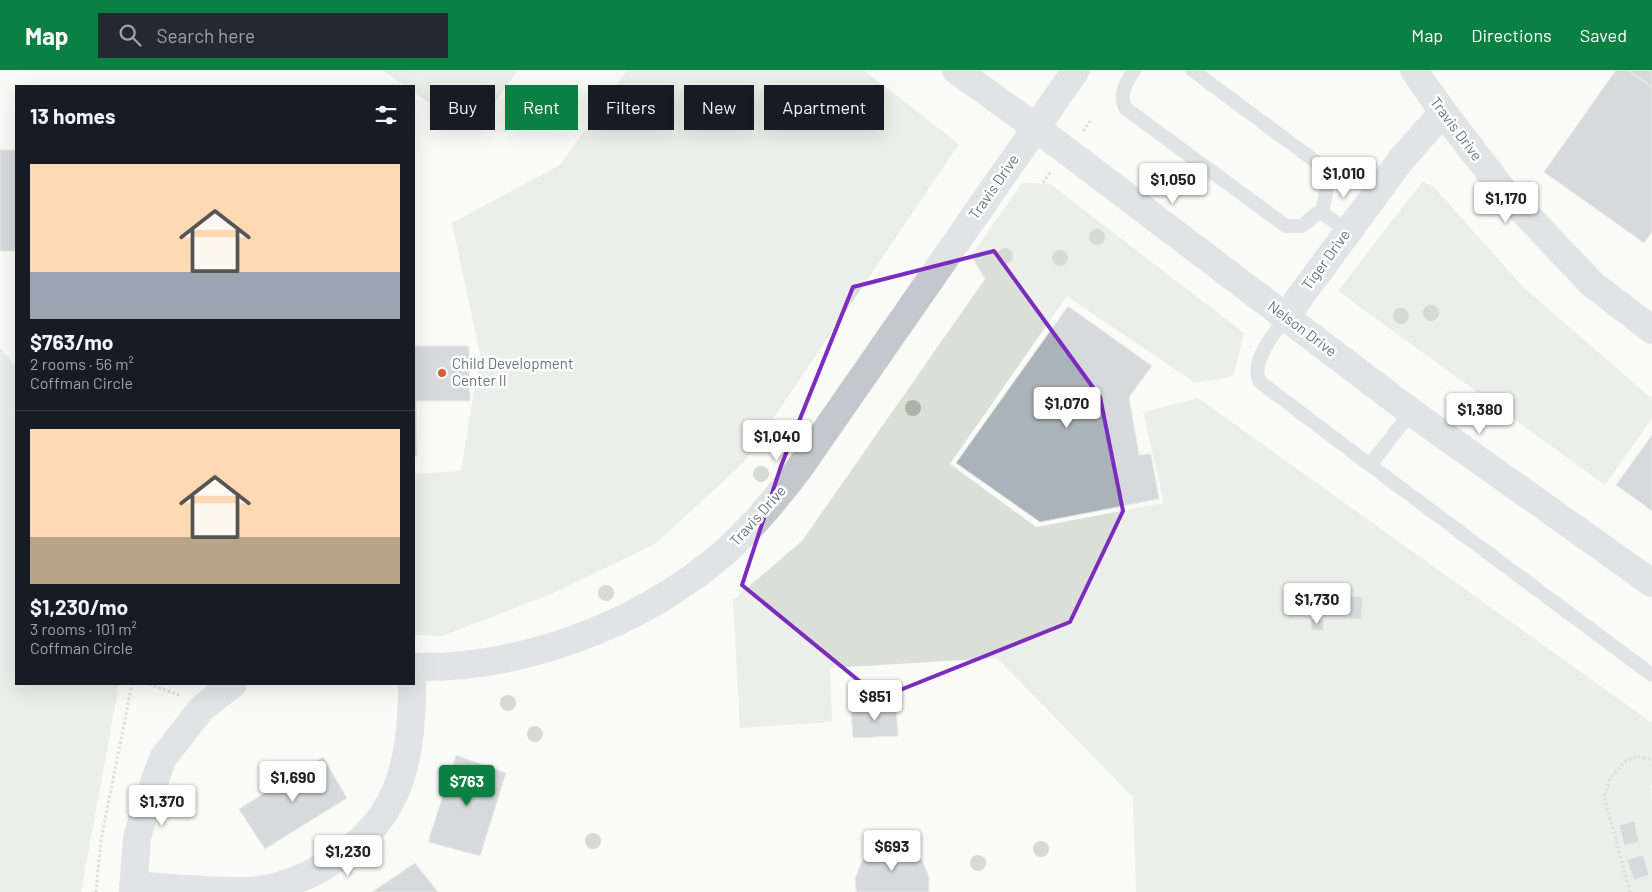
<!DOCTYPE html>
<html lang="en">
<head>
<meta charset="utf-8">
<style>
  :root { --surface:#171b24; --page:#242831; --text:#f1f3f6; --muted:#9ea1a6; --line:#363941; --accent:#0b8043 }
  body { margin:0; font-family:Barlow,sans-serif; background:var(--page); color:var(--text); height:100vh; display:flex; flex-direction:column; font-size:19px; white-space:nowrap }
  * { box-sizing:border-box; margin:0 }
  p { font-size:16px; color:var(--muted) }
  .icon { flex:none; width:28px; height:28px; fill:none; stroke:currentColor; stroke-width:2; stroke-linecap:round; stroke-linejoin:round }
  .map { position:relative; flex:1; overflow:hidden }
  .details { position:absolute; left:15px; top:15px; width:400px; height:600px; display:flex; flex-direction:column; background:var(--surface); border-radius:0px; box-shadow:0 5px 20px #0002 }
  .details>* { flex:none }
  .banner { position:absolute; left:430px; top:15px; width:475px; height:45px; display:flex; gap:10px }
  .price { position:absolute; translate:-50% -42px; padding:0 11px; border-radius:5px; background:#fff; color:#222; font-size:16px; line-height:32px; filter:drop-shadow(0 1px 2px #0008) }
  .price::after { content:''; position:absolute; left:50%; top:30px; width:15px; height:11px; margin-left:-8px; background:inherit; clip-path:polygon(0 0,100% 0,50% 100%) }
  .price.current { background:var(--accent); color:#fff }
  ul { padding:0; list-style:none }
  li { display:grid; align-content:center; gap:10px; height:265px; padding:0 15px }
  li+li { border-top:1px solid var(--line) }
  li span { display:grid; place-items:center; height:155px; border-radius:0px; color:#555 }
  li>.icon { margin-inline-start:auto }
  span .icon { width:90px; height:90px; fill:#fffc; stroke-width:1 }
  li b { font-size:21px }
  h2 { display:flex; justify-content:space-between; align-items:center; height:60px; padding:0 15px; font-size:21px }
  .tag { padding:0 18px; border-radius:0px; background:var(--surface); box-shadow:0 5px 20px #0002; font-size:18px; line-height:45px }
  .tag.current { background:var(--accent); color:#fff }
  header { display:flex; align-items:center; gap:30px; box-sizing:border-box; height:70px; padding:0 25px; background:var(--accent); color:#fff }
  header strong { font-size:24px }
  nav { display:flex; gap:28px; margin-inline-start:auto; font-size:18px }
  .search { width:350px; height:45px; background:var(--page); display:flex; align-items:center; gap:12px; box-sizing:border-box; padding:0 18px; border-radius:0px; color:var(--muted); font-size:19px }
  .map>svg:first-child { display:block }
  .green { fill:#dadfd7 }
  .building { fill:#aab3b9; stroke:#dcdcda }
  .lines { fill:none; stroke-linecap:round; stroke-linejoin:round }
  .path { stroke:#bbbfc2; stroke-width:3; stroke-dasharray:2.5 2.5; stroke-linecap:butt }
  .service { stroke:#c3c8cc; stroke-width:14 }
  .minor { stroke:#c3c8cc; stroke-width:28 }
  .tertiary { stroke:#c3c8cc; stroke-width:28 }
  .tree { fill:#aab4a7 }
  .marked { fill:none; stroke:#7b2cbf; stroke-width:4; stroke-linejoin:round }
  .poi-dot { fill:#e4572e; stroke:#fff; stroke-width:2 }
  .labels { text-anchor:middle; stroke-width:5; stroke-linejoin:round; paint-order:stroke }
  .street-label { font-size:15px; fill:#657683; stroke:#fff }
  .poi-label { font-size:15px; fill:#657683; stroke:#fff; text-anchor:start }
</style>
</head>
<body>
<header>
<strong>Map</strong>
<div class="search"><svg class="icon" aria-label="search" viewBox="0 0 24 24"><circle cx="10" cy="10" r="6"/><path d="M15 15l6 6"/></svg>Search here</div>
<nav><a>Map</a><a>Directions</a><a>Saved</a></nav>
</header>
<div class="map">
<svg width="1652" height="822" viewBox="0 0 1652 822">
  <rect width="100%" height="100%" fill="#fafaf8"/>
  <path class="green" d="M382 0H518L495 32 444 43 414 22V16H405Z
    M627 0H863L959 74 743 393 655 474 551 524 442 566 414 565V404L461 401 480 284 452 153 560 95Z
    M1422 112 1433 116 1523 217 1652 329V348L1605 415 1338 221Z
    M1022 113 1050 114 1244 263 1233 306 1195 313 1067 226 950 394 1036 457 1164 433 1143 342 1198 328 1652 653V715L1650 716 1652 728V822H1136L1133 727 997 588 830 598 832 652 740 658 733 530 802 471 985 209 971 186Z
    M0 278 16 296V614H119L81 822H0Z"/>
  <path class="building" d="M1616 0H1628L1652 17V162L1644 173 1544 102Z
    M1628 0H1652V17Z
    M0 80H16V181H0Z
    M1068 236 1152 296 1129 327 1139 385 1151 384 1159 429 1040 452 956 393Z
    M414 276H469L470 331H416L417 386H414Z
    M1652 365V441L1616 415Z
    M1349 526 1363 527 1361 549H1348Z
    M1322 528H1332V541H1322Z
    M1311 549 1324 550 1323 561 1311 560Z
    M896 635 898 666 853 668 851 638Z
    M456 685 506 703 480 786 428 772Z
    M323 687 347 728 265 779 239 739Z
    M1634 751 1639 772 1624 775 1619 755Z
    M894 776 907 778 922 790 929 807V822H856L855 808 862 791 882 777Z
    M1643 785 1649 805 1634 810 1627 790Z
    M415 793 438 822H372Z"/>
  <g class="lines">
    <path class="path" d="M1083 61 1091 50
      M1043 113 1051 101
      M149 614 179 625
      M96 822 101 770 132 614
      M1630 822 1604 726 1610 709 1625 691 1638 686 1652 690"/>
    <path class="service" d="M1134 0C1126 13 1119 22 1125 38L1286 156H1302L1316 144 1322 143 1347 160
      M1192 0 1327 100 1329 107 1322 143
      M1286 246C1275 264 1249 291 1260 312L1370 395
      M1411 342 1370 395 1652 605"/>
    <path class="minor" d="M1414 0 1443 42 1503 120 1592 214 1652 260
      M1286 246 1400 91 1443 42
      M414 597C521 599 637 556 719 487 749 462 774 431 798 400L1076 0
      M133 815C172 818 212 822 251 821 277 819 300 810 323 797 399 755 412 695 412 614
      M133 822 137 768 147 732 163 688 202 638 233 614"/>
    <path class="tertiary" d="M956 0 1035 57 1411 342 1652 513"/>
  </g>
  <g class="tree">
    <circle cx="603" cy="33" r="8"/>
    <circle cx="1097" cy="167" r="8"/>
    <circle cx="1005" cy="186" r="8"/>
    <circle cx="1060" cy="188" r="8"/>
    <circle cx="1431" cy="243" r="8"/>
    <circle cx="1401" cy="246" r="8"/>
    <circle cx="913" cy="338" r="8"/>
    <circle cx="761" cy="404" r="8"/>
    <circle cx="606" cy="523" r="8"/>
    <circle cx="508" cy="633" r="8"/>
    <circle cx="535" cy="664" r="8"/>
    <circle cx="593" cy="771" r="8"/>
    <circle cx="1041" cy="779" r="8"/>
    <circle cx="978" cy="793" r="8"/>
  </g>
  <path d="M0 0H1652V822H0ZM994 181 1100 327 1123 441 1070 552 880 628 742 515 781 396 853 217Z" fill="#fafaf8" fill-opacity=".55" fill-rule="evenodd"/>
  <path class="marked" d="M994 181 1100 327 1123 441 1070 552 880 628 742 515 781 396 853 217Z"/>
  <circle class="poi-dot" cx="442" cy="303" r="5"/>
  <g class="labels">
    <g class="street-label">
      <text transform="translate(1456 59) rotate(53)" y="5">Travis Drive</text>
      <text transform="translate(994 117) rotate(-55)" y="5">Travis Drive</text>
      <text transform="translate(1326 190) rotate(-54)" y="5">Tiger Drive</text>
      <text transform="translate(1302 259) rotate(37)" y="5">Nelson Drive</text>
      <text transform="translate(758 446) rotate(-48)" y="5">Travis Drive</text>
    </g>
    <g class="poi-label">
      <text x="452" y="299">Child Development<tspan x="452" dy="17">Center II</tspan></text>
    </g>
  </g>
</svg>
<b class="price" style="left:1344px;top:129px">$1,010</b>
<b class="price" style="left:1173px;top:135px">$1,050</b>
<b class="price" style="left:1506px;top:154px">$1,170</b>
<b class="price" style="left:1067px;top:359px">$1,070</b>
<b class="price" style="left:1480px;top:365px">$1,380</b>
<b class="price" style="left:777px;top:392px">$1,040</b>
<b class="price" style="left:1317px;top:555px">$1,730</b>
<b class="price" style="left:875px;top:652px">$851</b>
<b class="price" style="left:293px;top:733px">$1,690</b>
<b class="price current" style="left:467px;top:737px">$763</b>
<b class="price" style="left:162px;top:757px">$1,370</b>
<b class="price" style="left:892px;top:802px">$693</b>
<b class="price" style="left:348px;top:807px">$1,230</b>
<div class="banner">
<a class="tag">Buy</a>
<a class="tag current">Rent</a>
<a class="tag">Filters</a>
<a class="tag">New</a>
<a class="tag">Apartment</a>
</div>
<section class="details">
<h2>13 homes<svg class="icon" aria-label="filters" viewBox="0 0 24 24"><path d="M4 7h16M4 17h16"/><circle cx="9" cy="7" r="2"/><circle cx="15" cy="17" r="2"/></svg></h2>
<ul>
<li><span style="background:linear-gradient(#ffd9b3 70%,#9aa5b1 0)"><svg class="icon" aria-label="home" viewBox="0 0 24 24"><path d="M3 11l9-7 9 7M6 9v11h12V9"/></svg></span><div><b>$763/mo</b><p>2 rooms · 56 m²</p><p>Coffman Circle</p></div></li>
<li><span style="background:linear-gradient(#ffd9b3 70%,#b9a48a 0)"><svg class="icon" aria-label="home" viewBox="0 0 24 24"><path d="M3 11l9-7 9 7M6 9v11h12V9"/></svg></span><div><b>$1,230/mo</b><p>3 rooms · 101 m²</p><p>Coffman Circle</p></div></li>
</ul>
</section>
</div>
</body>
</html>
